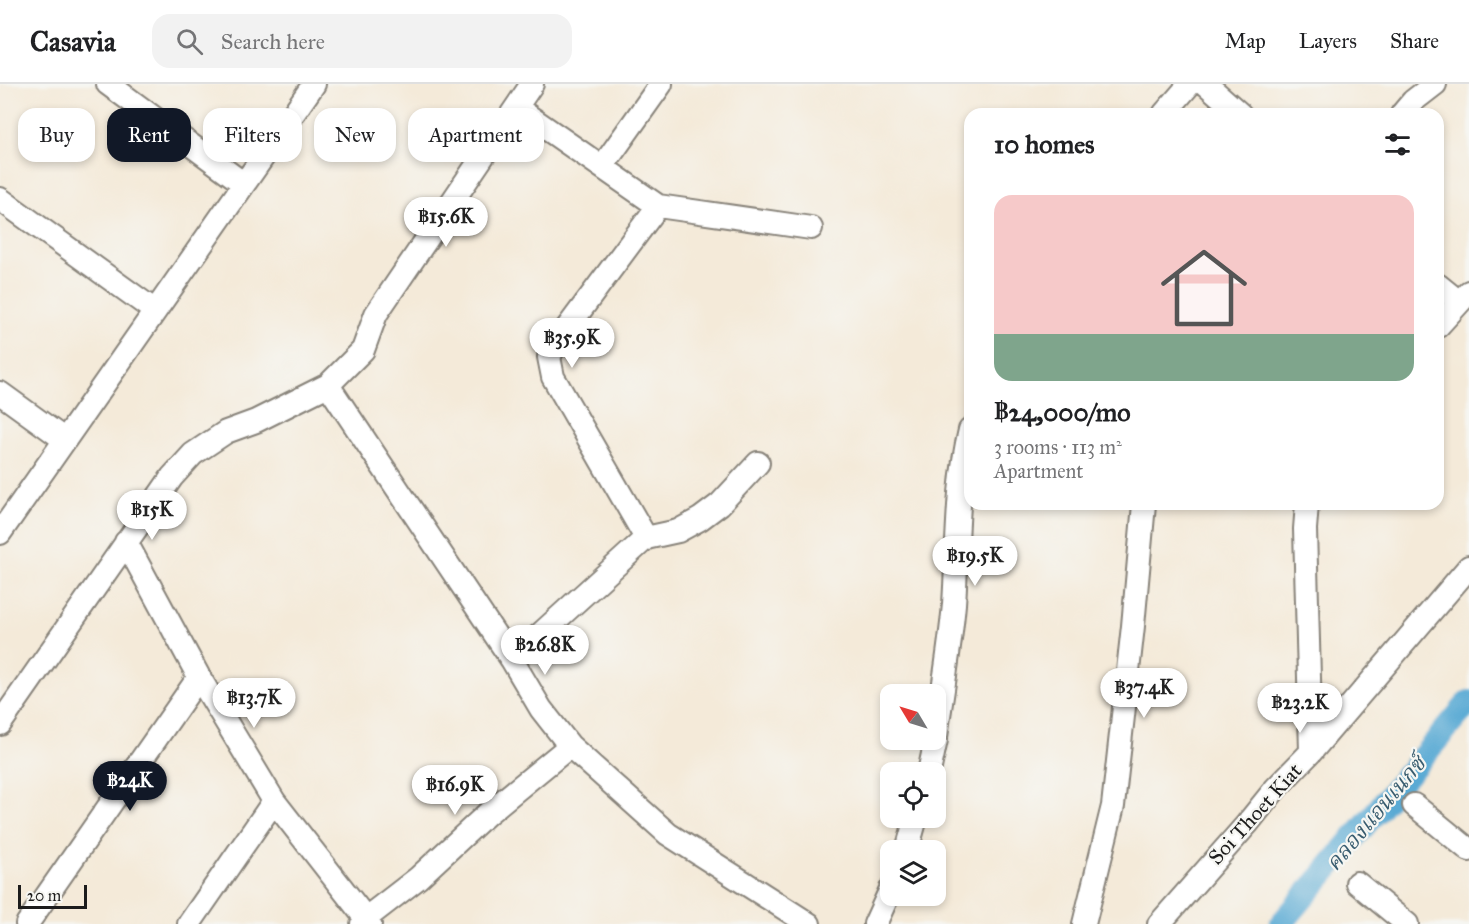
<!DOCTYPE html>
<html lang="en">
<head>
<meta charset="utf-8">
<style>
  :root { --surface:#fff; --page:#f2f2f2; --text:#202124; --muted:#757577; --line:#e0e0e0; --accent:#111827 }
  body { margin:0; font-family:"IM FELL Great Primer","Noto Serif Thai",serif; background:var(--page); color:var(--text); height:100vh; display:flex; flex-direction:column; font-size:22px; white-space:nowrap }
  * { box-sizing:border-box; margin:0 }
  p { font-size:20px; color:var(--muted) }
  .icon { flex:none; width:33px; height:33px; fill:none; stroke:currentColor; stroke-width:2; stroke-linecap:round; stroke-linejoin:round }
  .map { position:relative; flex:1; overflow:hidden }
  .sheet { position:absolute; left:964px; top:24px; width:480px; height:402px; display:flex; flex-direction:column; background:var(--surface); border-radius:18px; box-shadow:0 3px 9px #0003 }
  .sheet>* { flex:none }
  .top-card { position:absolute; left:18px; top:24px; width:570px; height:54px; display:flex; gap:12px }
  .needle { width:39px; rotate:308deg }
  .tools { position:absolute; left:880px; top:600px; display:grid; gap:12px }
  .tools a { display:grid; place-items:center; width:66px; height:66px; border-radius:12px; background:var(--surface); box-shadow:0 3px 9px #0003; font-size:30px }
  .scale { position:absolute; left:18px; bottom:15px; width:69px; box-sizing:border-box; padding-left:6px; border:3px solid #1c1c1c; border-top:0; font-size:16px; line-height:21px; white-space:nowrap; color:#1c1c1c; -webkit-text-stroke:4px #f6f6f2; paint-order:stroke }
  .price { position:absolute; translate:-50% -51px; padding:0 14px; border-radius:21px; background:#fff; color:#222; font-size:20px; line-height:39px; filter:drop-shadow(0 2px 3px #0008) }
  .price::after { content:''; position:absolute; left:50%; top:36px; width:18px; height:14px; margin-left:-9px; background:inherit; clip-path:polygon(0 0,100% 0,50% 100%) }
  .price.current { background:var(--accent); color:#fff }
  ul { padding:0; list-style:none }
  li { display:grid; align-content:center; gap:12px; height:318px; padding:0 30px }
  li+li { border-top:2px solid var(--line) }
  li span { display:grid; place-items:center; height:186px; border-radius:18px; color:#555 }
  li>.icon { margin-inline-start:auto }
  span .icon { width:108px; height:108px; fill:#fffc; stroke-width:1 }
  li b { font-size:26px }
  h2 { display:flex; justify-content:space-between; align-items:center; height:72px; padding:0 30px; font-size:26px }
  .pill { padding:0 21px; border-radius:18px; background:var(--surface); box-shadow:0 3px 9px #0003; font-size:21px; line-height:54px }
  .pill.current { background:var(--accent); color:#fff }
  header { display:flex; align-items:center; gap:36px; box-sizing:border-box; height:84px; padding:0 30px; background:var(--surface); border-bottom:2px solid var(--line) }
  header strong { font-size:28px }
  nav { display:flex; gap:33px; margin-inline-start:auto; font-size:21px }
  .search { width:420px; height:54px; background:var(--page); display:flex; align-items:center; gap:15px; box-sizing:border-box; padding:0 21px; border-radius:18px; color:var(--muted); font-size:22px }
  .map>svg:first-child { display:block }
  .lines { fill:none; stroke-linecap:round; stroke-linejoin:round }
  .canal { stroke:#5aaad4; stroke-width:24 }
  .street-casing { stroke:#88837a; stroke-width:26 }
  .street { stroke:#fff; stroke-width:22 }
  .labels { text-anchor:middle; stroke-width:4.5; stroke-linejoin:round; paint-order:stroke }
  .street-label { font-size:21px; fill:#1c1c1c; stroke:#f6f6f2 }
  .water-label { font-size:22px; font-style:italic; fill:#385c6f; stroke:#f6f6f2 }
</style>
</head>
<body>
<header>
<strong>Casavia</strong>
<div class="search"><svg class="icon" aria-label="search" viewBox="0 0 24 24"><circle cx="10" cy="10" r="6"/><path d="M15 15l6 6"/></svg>Search here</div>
<nav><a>Map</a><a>Layers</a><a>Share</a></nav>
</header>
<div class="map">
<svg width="1469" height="840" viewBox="0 0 1469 840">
  <rect width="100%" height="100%" fill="#f6f6f2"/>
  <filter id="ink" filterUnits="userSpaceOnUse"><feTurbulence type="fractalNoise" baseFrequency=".0167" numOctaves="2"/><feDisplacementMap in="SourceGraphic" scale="12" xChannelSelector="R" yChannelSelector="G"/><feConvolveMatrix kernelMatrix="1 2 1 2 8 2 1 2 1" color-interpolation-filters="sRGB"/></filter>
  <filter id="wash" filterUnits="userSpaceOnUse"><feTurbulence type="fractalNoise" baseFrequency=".008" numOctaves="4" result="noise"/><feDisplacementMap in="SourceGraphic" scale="24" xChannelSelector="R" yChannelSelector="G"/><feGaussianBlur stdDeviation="1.35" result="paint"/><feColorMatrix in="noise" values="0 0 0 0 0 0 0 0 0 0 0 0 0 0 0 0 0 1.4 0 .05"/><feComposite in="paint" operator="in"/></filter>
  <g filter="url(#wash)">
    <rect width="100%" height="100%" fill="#f4ead9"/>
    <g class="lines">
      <path class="canal" d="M1281 840 1469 618"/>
    </g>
  </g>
  <g filter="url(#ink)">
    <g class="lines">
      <defs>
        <path id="street" d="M108 0 244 100
          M1206 0 1240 30
          M517 24 658 122 811 144
          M1164 30 1190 0
          M1402 30 1413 17 1435 0
          M602 83 661 0
          M0 115 155 227
          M1438 201 1459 218
          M1438 242 1469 208
          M328 301 512 576 541 625 570 662 668 750 809 840
          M0 309 65 356
          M1307 420 1305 445 1311 668
          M0 449 314 0
          M646 454 553 293 549 273 559 255 658 122
          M126 458 199 593 274 717 370 840
          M512 576 646 454 678 447 700 435 720 420 758 379
          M0 640 172 393 193 370 226 348 256 337 328 301 363 266 376 230 532 0
          M936 653C942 609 950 565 954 520 958 462 956 403 970 346
          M929 688 936 656
          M1414 721 1469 766
          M907 766 916 734
          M1357 799 1407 840
          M27 840 199 593
          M189 840 274 717
          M362 840 365 835 418 794 487 730 570 662
          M875 840 891 805
          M1084 840 1113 722 1133 542 1144 420
          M1159 840 1247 740 1276 704 1311 668 1469 483"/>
      </defs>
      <use href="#street" class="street-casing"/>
      <use href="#street" class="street"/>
    </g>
  </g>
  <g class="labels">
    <g class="street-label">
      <text transform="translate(1255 730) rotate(-48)" y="7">Soi Thoet Kiat</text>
    </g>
    <g class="water-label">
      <text transform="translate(1375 729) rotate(-50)" y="8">คลองแอนเนกซ์</text>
    </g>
  </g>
</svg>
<div class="tools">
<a><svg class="needle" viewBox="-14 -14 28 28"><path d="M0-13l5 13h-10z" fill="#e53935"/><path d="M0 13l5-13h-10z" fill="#757577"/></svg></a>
<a><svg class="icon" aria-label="locate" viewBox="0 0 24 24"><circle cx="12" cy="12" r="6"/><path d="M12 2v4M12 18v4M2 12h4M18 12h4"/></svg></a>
<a><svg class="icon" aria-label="layers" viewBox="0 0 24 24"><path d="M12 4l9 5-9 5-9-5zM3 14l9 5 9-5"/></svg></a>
</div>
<div class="scale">20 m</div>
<b class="price" style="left:446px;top:164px">฿15.6K</b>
<b class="price" style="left:572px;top:285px">฿35.9K</b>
<b class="price" style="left:152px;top:457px">฿15K</b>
<b class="price" style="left:975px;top:503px">฿19.5K</b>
<b class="price" style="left:545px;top:592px">฿26.8K</b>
<b class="price" style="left:1144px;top:635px">฿37.4K</b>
<b class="price" style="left:254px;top:645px">฿13.7K</b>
<b class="price" style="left:1300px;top:650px">฿23.2K</b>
<b class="price current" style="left:130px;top:728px">฿24K</b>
<b class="price" style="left:455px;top:732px">฿16.9K</b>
<div class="top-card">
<a class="pill">Buy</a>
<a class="pill current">Rent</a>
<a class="pill">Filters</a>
<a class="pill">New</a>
<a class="pill">Apartment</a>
</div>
<section class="sheet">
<h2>10 homes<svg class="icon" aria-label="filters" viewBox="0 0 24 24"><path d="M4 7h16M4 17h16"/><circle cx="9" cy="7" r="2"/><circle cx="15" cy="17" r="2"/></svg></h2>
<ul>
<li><span style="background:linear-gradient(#f6c9c9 75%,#7fa58c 0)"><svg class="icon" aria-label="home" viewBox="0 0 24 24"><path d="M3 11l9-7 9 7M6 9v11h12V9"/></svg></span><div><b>฿24,000/mo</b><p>3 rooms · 113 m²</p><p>Apartment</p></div></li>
</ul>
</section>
</div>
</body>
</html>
